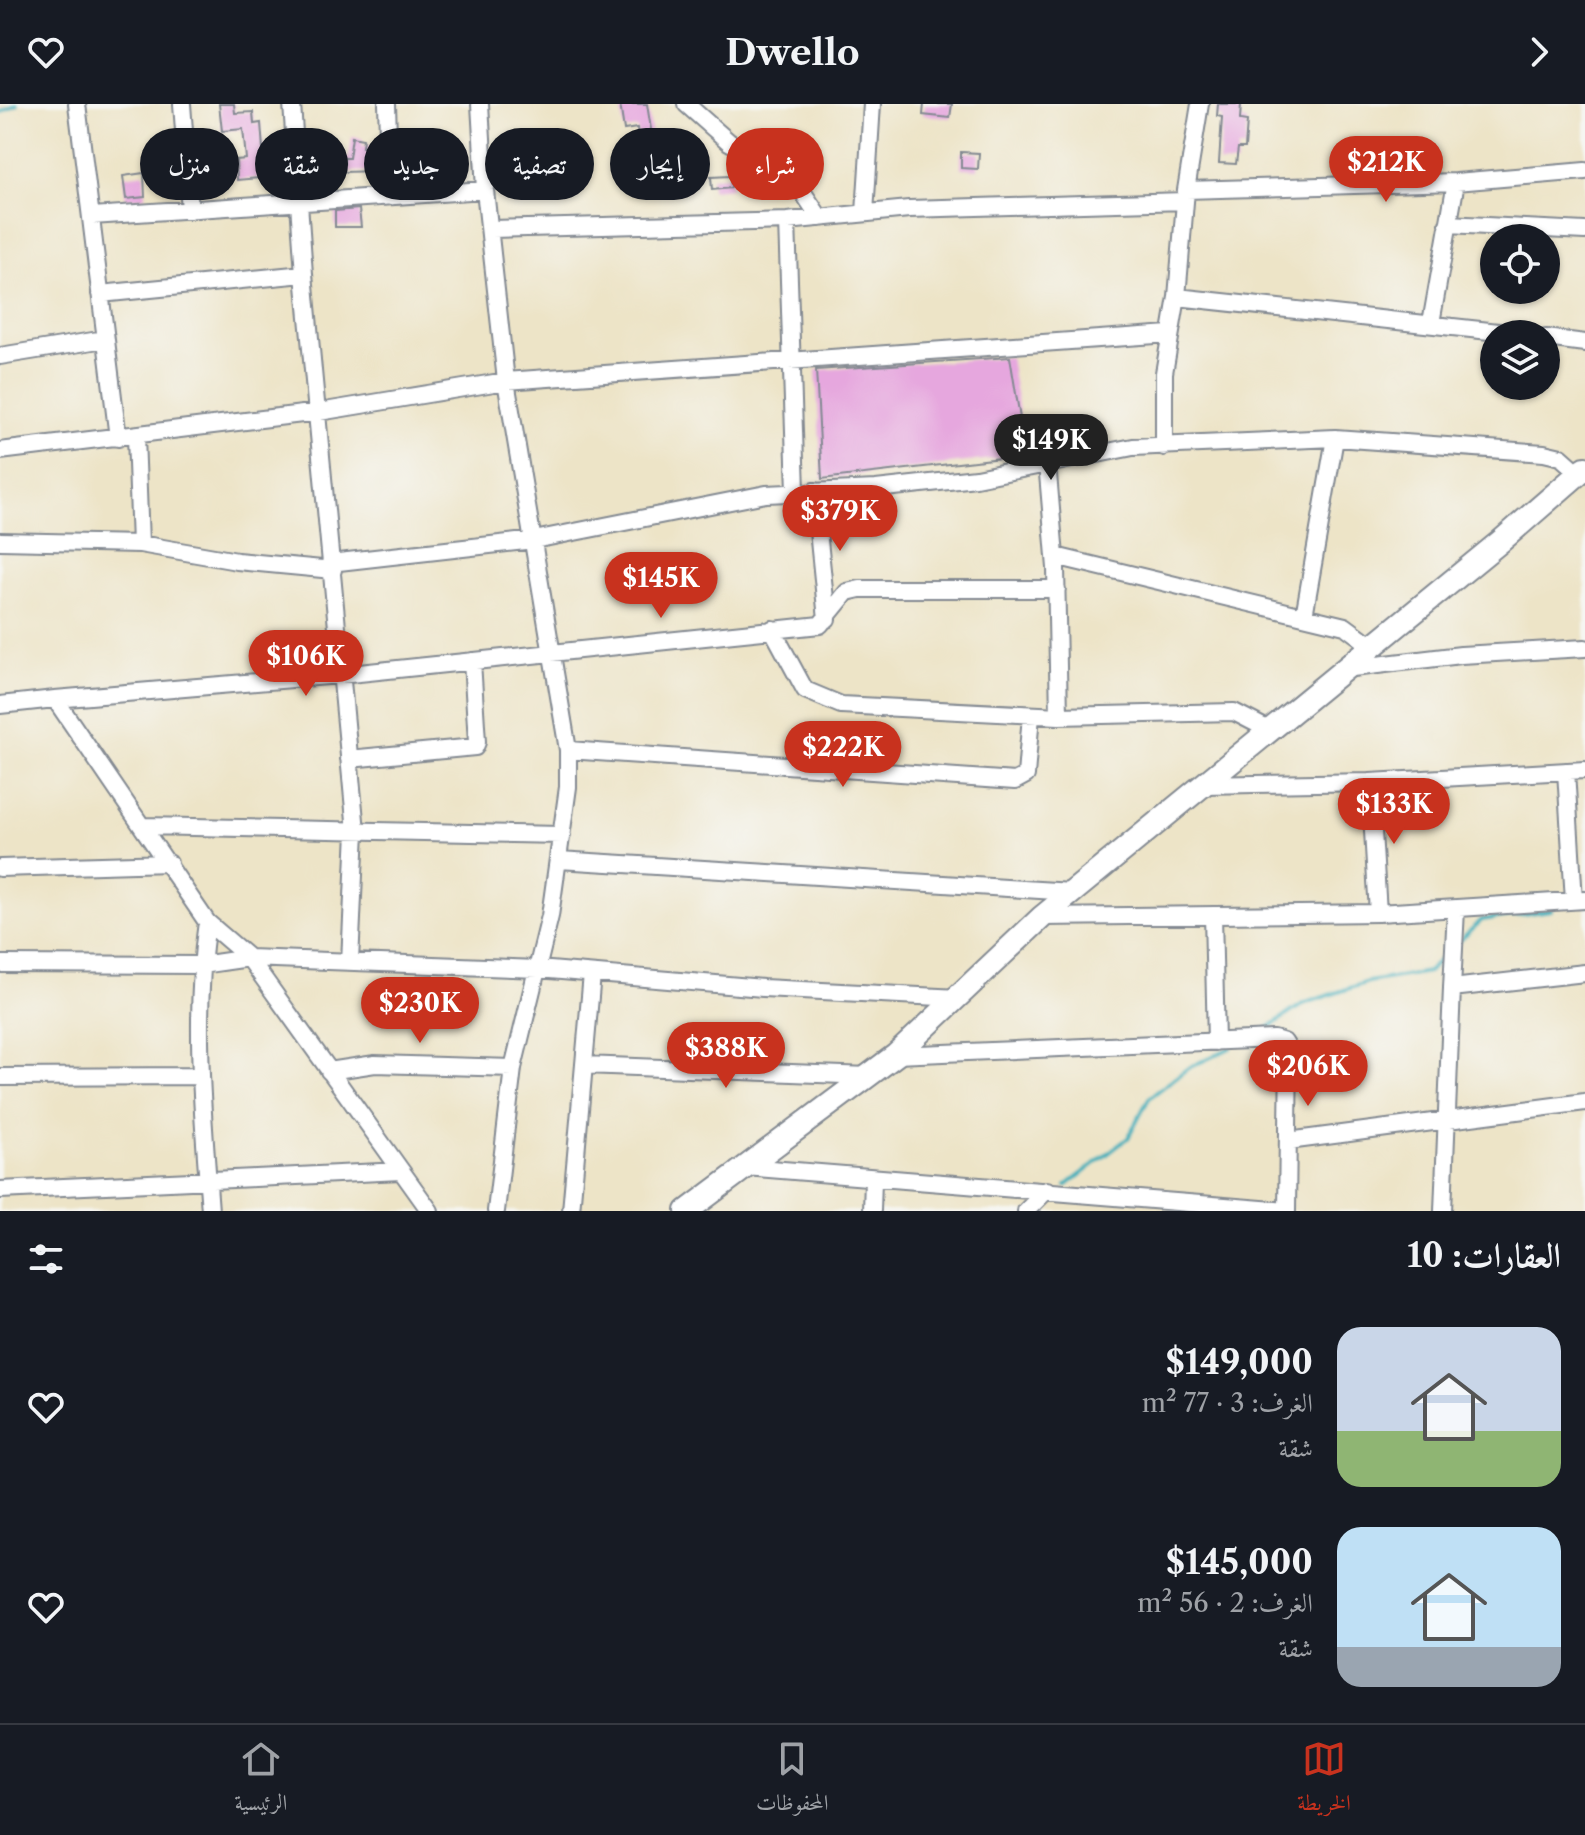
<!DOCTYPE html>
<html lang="ar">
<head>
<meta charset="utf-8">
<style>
  :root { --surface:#171b24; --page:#20242c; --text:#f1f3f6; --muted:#9ea1a6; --line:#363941; --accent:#c8321e }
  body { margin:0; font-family:"Libre Caslon Text",Amiri,serif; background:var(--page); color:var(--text); direction:rtl; height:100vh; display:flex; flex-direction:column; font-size:30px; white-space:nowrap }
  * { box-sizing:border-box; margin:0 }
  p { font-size:26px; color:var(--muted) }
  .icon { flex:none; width:44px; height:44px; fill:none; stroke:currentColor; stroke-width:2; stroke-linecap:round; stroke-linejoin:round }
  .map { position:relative; height:1107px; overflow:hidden; direction:ltr }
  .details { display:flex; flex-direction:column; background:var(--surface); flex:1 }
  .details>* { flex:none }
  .hud { position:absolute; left:24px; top:24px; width:800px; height:72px; direction:rtl; display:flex; gap:16px }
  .tools { position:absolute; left:1480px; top:120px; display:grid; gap:16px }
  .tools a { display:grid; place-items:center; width:80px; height:80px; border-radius:50%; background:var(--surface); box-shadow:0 2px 6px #0004; font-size:40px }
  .price { position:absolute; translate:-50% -68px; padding:0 18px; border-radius:28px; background:var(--accent); color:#fff; font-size:26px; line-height:52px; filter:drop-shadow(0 2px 4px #0008) }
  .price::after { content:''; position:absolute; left:50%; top:48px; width:24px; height:18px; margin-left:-12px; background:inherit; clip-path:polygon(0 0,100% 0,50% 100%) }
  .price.on { background:#222; color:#fff }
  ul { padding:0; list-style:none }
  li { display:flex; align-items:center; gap:24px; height:200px; padding:0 24px }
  li span { display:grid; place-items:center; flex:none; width:224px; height:160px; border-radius:24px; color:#555 }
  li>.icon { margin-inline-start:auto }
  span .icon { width:96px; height:96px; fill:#fffc; stroke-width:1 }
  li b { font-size:34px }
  h2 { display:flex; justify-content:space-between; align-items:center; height:96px; padding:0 24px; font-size:34px }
  .pill { padding:0 28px; border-radius:36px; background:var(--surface); box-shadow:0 2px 6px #0004; font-size:28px; line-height:72px }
  .pill.on { background:var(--accent); color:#fff }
  header { display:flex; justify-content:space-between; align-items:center; height:104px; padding:0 24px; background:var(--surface); font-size:36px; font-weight:700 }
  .tabs { display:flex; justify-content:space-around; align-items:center; height:112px; border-top:2px solid var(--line); background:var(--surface); font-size:22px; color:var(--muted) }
  .tabs a { display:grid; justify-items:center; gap:4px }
  .tabs .on { color:var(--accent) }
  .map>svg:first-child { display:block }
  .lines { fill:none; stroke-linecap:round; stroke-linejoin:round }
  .stream { stroke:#40afbb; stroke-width:4 }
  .building { fill:#e6a7de }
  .street-casing { stroke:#848a92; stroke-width:20 }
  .secondary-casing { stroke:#848a92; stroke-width:26 }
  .street { stroke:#fff; stroke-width:16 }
  .secondary { stroke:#fff; stroke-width:22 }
</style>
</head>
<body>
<header><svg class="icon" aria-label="forward" viewBox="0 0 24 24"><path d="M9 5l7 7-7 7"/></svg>Dwello<svg class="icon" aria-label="heart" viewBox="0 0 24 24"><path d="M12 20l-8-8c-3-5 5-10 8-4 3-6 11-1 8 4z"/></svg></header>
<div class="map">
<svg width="1585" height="1107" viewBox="0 0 1585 1107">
  <rect width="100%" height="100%" fill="#f6f6f2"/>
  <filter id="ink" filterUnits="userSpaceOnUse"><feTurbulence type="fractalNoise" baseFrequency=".0125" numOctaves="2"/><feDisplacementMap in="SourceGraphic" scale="16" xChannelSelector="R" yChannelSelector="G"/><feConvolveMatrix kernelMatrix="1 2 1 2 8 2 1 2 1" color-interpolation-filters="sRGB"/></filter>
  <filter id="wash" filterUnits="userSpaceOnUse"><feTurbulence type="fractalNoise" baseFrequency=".006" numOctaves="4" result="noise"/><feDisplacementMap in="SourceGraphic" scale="32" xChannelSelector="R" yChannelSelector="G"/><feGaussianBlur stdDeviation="1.8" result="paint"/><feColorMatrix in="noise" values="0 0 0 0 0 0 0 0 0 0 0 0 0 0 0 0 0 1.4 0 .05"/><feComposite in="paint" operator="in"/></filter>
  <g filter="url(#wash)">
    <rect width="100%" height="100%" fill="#ede4c7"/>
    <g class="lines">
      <path class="stream" d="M0 9 17 0
        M1460 836 1482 816 1551 806
        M1259 930 1303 900 1368 878 1428 868 1448 847
        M1066 1082 1128 1034 1149 994 1188 964 1230 944"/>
    </g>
    <g id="blocks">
      <path class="building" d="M219 0H234L235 9 253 8 254 20 261 19 263 45 268 44 271 63 258 65 259 74 237 76 236 56 246 55 243 25 222 27Z
        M620 0H647L652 32 679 30 640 55 637 24 624 26Z
        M924 0H952L950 14 923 11Z
        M1218 0H1241L1240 16 1247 17 1245 44H1238L1236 60 1219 59 1222 13 1217 12Z
        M352 33 363 35 362 43 373 42 375 67 344 68V54H349Z
        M534 44H544L548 88 534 89Z
        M698 47 702 69 684 73 680 51Z
        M961 48 979 49 978 65 961 64Z
        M144 69 145 93 126 95 123 72Z
        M730 72 731 84 712 86 711 73Z
        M359 105 361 123H335V107Z
        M1010 253 1026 351 822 375 816 266Z"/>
    </g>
  </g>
  <g filter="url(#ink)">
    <use href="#blocks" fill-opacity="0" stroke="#848a92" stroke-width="2"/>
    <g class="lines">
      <defs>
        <path id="street" d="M77 0 118 334
          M182 0 190 106
          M292 0 304 170 356 727 350 858
          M387 0 390 93
          M480 0 485 86 506 277 568 646V683L550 812 513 964 496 1107
          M686 0 729 38 794 75 820 114
          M1200 0 1186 86 1177 193 1517 230
          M1186 86 1456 78 1585 67
          M865 109 872 0
          M92 112 485 86
          M787 117 796 387
          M1448 120 1585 127
          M492 125 787 117 909 105 1185 97
          M100 190 304 170
          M1431 219 1456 78
          M1546 234 1585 239
          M0 252 105 235
          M136 332 140 440
          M1164 343V269L1177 193
          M0 347 319 308 506 277 1170 230
          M1047 358 1056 464 1059 612
          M814 387 827 515
          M0 437 140 440 237 457 333 466
          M1055 452 1345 522 1372 542
          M330 459 534 436 766 390 876 385 976 374 1133 343 1335 334 1544 349 1561 353 1579 369
          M1304 512 1335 334
          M772 525 805 586 841 601 1059 612 1234 608 1269 626
          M1344 565 1461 551 1585 544
          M55 595 340 571 820 521 847 488 860 485H1057
          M0 601 55 595 207 818 249 854 430 1107
          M568 646 1015 677 1026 671 1031 611
          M349 655 475 643 477 638 472 557
          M1566 667 1574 797
          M1370 678 1378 809
          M1203 681 1370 678 1585 666
          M145 722 562 731
          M559 756 1072 788
          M0 764 169 759
          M1213 811 1216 938
          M1042 813 1378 809 1585 796
          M207 818C193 913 203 1011 210 1107
          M0 860 201 861 249 854 538 865 763 884 959 894
          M1452 884 1456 805
          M896 951 1274 935 1284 938 1289 946 1287 1107
          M584 961 869 972
          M329 967 375 960 513 964
          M0 973 201 972
          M1288 1037 1585 998
          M745 1063 1287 1107
          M0 1086 401 1067
          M571 1107 592 870
          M872 1107 873 1075
          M1026 1107 1047 1086
          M1443 1107 1452 884 1585 869"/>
        <path id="secondary" d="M687 1107 896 951 1042 813 1501 437 1585 364"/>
      </defs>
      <use href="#street" class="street-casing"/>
      <use href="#secondary" class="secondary-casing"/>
      <use href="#street" class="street"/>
      <use href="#secondary" class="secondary"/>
    </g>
  </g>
</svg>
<div class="tools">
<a><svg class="icon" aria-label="locate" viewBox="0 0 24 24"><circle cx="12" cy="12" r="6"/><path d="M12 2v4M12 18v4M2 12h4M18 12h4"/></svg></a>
<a><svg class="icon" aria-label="layers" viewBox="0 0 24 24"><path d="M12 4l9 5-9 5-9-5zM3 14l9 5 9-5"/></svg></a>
</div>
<b class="price" style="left:1386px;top:100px">$212K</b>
<b class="price on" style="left:1051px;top:378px">$149K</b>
<b class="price" style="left:840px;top:449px">$379K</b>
<b class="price" style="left:661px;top:516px">$145K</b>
<b class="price" style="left:306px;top:594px">$106K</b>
<b class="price" style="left:843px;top:685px">$222K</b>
<b class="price" style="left:1394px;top:742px">$133K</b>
<b class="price" style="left:420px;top:941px">$230K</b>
<b class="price" style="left:726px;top:986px">$388K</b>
<b class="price" style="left:1308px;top:1004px">$206K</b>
<div class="hud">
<a class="pill on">شراء</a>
<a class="pill">إيجار</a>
<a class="pill">تصفية</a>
<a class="pill">جديد</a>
<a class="pill">شقة</a>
<a class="pill">منزل</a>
</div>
</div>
<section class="details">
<h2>العقارات: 10<svg class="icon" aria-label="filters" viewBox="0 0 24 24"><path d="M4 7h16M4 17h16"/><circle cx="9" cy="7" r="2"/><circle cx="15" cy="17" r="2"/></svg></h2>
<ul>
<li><span style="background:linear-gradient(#c9d6e8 65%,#8fb573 0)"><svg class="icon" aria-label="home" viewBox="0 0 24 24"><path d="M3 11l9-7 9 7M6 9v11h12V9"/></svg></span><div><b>$149,000</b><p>الغرف: 3 · 77 m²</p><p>شقة</p></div><svg class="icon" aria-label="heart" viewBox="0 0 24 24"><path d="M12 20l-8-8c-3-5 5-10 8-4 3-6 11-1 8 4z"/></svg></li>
<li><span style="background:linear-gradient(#bfe0f5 75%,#9aa5b1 0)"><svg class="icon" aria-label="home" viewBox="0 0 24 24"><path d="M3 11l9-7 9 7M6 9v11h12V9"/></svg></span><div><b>$145,000</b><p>الغرف: 2 · 56 m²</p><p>شقة</p></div><svg class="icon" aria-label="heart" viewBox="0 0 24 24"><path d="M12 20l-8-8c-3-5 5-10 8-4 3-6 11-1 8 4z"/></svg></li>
</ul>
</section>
<nav class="tabs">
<a class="on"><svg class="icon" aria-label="map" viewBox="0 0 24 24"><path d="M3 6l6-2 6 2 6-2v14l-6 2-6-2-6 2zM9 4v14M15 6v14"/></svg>الخريطة</a>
<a><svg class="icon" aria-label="saved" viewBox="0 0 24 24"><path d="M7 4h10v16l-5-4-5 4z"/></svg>المحفوظات</a>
<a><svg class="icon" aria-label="home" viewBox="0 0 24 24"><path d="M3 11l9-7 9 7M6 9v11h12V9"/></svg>الرئيسية</a>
</nav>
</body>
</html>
